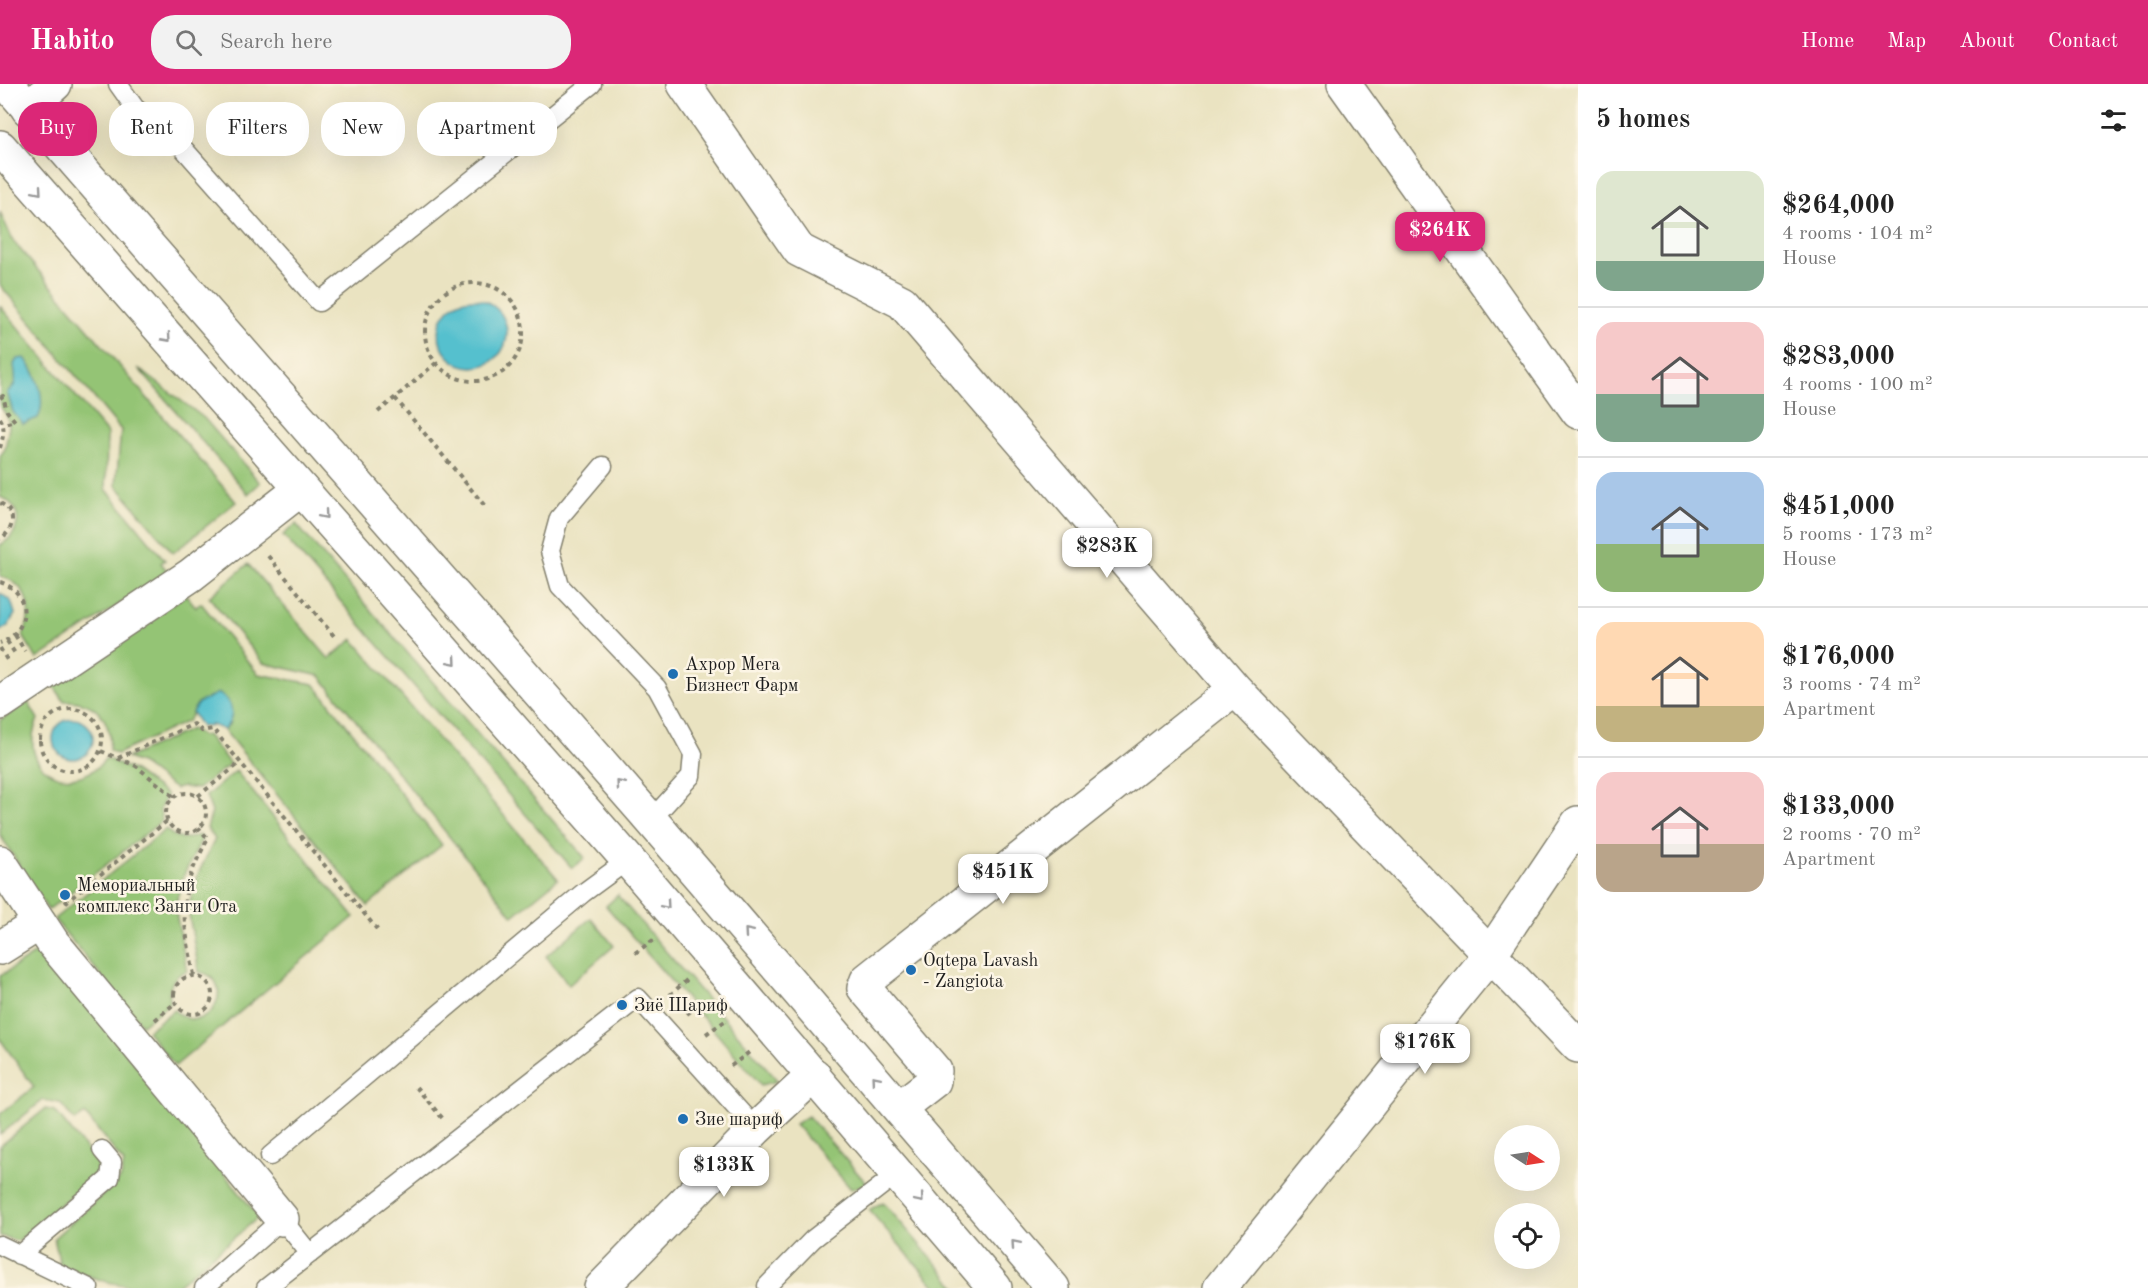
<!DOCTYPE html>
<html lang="en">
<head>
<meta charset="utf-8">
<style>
  :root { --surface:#fff; --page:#f2f2f2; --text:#222; --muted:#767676; --line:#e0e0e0; --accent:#db2777 }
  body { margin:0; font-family:"Old Standard TT",serif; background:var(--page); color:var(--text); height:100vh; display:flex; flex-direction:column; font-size:22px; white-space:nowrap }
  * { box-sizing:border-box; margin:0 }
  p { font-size:20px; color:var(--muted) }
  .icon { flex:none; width:33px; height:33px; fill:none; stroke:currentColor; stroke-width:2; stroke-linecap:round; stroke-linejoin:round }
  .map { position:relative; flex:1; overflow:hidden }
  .details { display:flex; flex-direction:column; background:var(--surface); width:570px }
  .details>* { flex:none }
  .hud { position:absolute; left:18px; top:18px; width:570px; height:54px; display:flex; gap:12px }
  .needle { width:39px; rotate:102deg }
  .fabs { position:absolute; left:1494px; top:1041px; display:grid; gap:12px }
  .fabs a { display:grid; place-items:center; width:66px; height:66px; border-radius:50%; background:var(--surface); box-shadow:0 6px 24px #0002; font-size:30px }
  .price { position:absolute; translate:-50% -51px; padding:0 14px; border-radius:12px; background:#fff; color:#222; font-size:20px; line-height:39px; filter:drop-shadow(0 2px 3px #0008) }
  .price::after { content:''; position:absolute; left:50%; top:36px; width:18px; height:14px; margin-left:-9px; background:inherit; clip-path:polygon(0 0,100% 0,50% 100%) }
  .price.active { background:var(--accent); color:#fff }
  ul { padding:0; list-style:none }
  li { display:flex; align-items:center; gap:18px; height:150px; padding:0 18px }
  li+li { border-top:2px solid var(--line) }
  li span { display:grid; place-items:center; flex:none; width:168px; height:120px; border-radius:18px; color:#555 }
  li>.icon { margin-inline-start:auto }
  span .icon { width:72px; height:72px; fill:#fffc; stroke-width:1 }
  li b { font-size:26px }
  h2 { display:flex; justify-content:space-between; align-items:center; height:72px; padding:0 18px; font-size:26px }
  .chip { padding:0 21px; border-radius:24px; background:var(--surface); box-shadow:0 6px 24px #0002; font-size:21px; line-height:54px }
  .chip.active { background:var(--accent); color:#fff }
  header { display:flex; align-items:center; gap:36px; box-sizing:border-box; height:84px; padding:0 30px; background:var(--accent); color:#fff }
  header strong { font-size:28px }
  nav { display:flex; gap:33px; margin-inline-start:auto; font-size:21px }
  .search { width:420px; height:54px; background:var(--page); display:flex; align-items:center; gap:15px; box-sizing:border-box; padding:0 21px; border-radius:24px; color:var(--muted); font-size:22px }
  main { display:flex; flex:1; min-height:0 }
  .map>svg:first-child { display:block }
  .grass { fill:#94c474; stroke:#587048; stroke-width:1.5 }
  .water { fill:#54c0ce; stroke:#386e75; stroke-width:1.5 }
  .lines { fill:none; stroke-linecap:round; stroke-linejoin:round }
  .lane-casing { stroke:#83806e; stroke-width:21 }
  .street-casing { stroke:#83806e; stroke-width:36 }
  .secondary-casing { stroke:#83806e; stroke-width:36 }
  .primary-casing { stroke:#83806e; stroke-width:36 }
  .path { stroke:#83806e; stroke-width:4; stroke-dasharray:4.5 4.5; stroke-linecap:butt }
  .lane { stroke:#fff; stroke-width:18 }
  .street { stroke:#fff; stroke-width:33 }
  .secondary { stroke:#fff; stroke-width:33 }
  .primary { stroke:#fff; stroke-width:33 }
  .oneway { stroke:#999 }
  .poi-dot { fill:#1f6fb2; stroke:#fcf5e5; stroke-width:2 }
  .labels { text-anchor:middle; stroke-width:5; stroke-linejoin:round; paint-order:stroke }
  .poi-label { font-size:18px; fill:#1c1c1c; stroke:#fcf5e5; text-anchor:start }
</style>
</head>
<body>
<header>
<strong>Habito</strong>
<div class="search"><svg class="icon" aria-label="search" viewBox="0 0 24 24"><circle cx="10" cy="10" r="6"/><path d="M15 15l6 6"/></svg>Search here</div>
<nav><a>Home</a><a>Map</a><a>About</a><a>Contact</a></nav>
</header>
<main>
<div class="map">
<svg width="1578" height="1204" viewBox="0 0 1578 1204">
  <rect width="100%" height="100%" fill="#fcf5e5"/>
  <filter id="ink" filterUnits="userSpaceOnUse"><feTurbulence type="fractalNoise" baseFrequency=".0167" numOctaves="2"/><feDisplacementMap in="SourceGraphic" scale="12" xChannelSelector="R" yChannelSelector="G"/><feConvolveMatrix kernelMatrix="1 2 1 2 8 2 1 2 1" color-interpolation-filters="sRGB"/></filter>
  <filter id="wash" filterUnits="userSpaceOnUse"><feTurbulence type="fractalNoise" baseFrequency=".008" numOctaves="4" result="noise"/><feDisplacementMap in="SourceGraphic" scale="24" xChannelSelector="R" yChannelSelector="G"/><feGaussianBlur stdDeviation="1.35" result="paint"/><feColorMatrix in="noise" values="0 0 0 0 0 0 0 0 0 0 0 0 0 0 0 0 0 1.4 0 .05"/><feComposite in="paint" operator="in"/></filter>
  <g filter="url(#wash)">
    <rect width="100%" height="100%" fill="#eae3c1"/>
    <path class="grass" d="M0 128 13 157 236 418 173 469 116 401 121 346 0 201Z
      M0 222 107 349 106 405 165 476 161 479 168 488 37 575 23 552C34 528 29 500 0 492V461C21 451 25 422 0 413V372L5 365 9 343 7 332 0 322Z
      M138 284 204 334 260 399 248 410Z
      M296 440 585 774 572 784 283 451Z
      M248 480 329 575 353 555 558 795 513 832 320 592 263 579 209 513Z
      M186 511 196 523 201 519 258 590 314 600 442 761 368 822 224 646 230 639 198 619 188 637 117 670 109 666C113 635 95 616 64 617L53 601Z
      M28 618 38 635C36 640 33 647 33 653 29 696 81 708 106 674L134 687 167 711 160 725 162 737 48 826 0 751V636Z
      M191 645 202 652 207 651 230 680 198 705 183 703 175 705 140 679 127 674Z
      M236 687 354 833 175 982 147 947 174 926C210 959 239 894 199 888L188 825 197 792 215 755 207 744 212 728 206 712Z
      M166 745C175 756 187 756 199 751L202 755 184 791 175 823 187 887C171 892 168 905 169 920L142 941 54 835Z
      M618 811V812L778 997 761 1001 606 822Z
      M591 834 614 862 569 901 546 872Z
      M42 865 259 1133 174 1204C126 1204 104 1200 60 1181L54 1154 121 1094 124 1079 85 1030 75 1037 60 1019 43 1016 0 1051V1030L34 1003 0 955V892Z
      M45 1025 55 1027 98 1080 96 1090 18 1157 0 1152V1062Z
      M808 1032 867 1100 851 1105 795 1040Z
      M883 1118 957 1204H937L869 1126Z"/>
    <path class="water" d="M439 249a34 34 0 1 1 68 0a34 34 0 1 1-68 0Z
      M25 274C37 290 47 315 38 334L23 340 13 328 7 308C19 300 15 294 14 280L17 275Z
      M0 509 11 517 15 530 8 542 0 547Z
      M218 609C234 619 236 632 224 646L212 641 201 643 192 628 198 619Z
      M53 655a20 20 0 1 1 40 0a20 20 0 1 1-40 0Z"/>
  </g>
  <g filter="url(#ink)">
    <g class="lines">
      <defs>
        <path id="lane" d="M118 0 135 24 175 55 319 218 592 0
          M603 382 559 434 550 467 560 502 657 604 693 670 691 692 651 736
          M270 1072 583 809 628 776
          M0 1161 89 1204
          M19 1171 110 1094 112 1078 102 1066
          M767 1202 813 1155 898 1089
          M204 1204 282 1135 310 1170
          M266 1204 638 914 756 1045"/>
        <path id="street" d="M684 0 799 166 902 218 1235 605 1578 962
          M1344 0 1578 328
          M28 25 55 0
          M0 619 191 491 301 405
          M0 778 53 859 282 1135
          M0 864 40 839
          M899 1024 934 997 935 987 864 904 867 896 1235 605
          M601 1204 756 1045 814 991"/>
        <path id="secondary" d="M1220 1204 1489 872 1578 739"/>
        <path id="primary" d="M7 0 651 736 1053 1204
          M0 63 628 776 995 1204"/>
      </defs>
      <use href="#lane" class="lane-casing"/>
      <use href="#street" class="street-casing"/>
      <use href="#secondary" class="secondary-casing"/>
      <use href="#primary" class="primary-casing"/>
      <path class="path" d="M425 248a49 49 0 1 1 98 0a49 49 0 1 1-98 0Z
        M0 314 3 312 7 327 15 337 4 340
        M395 314 485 422
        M378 328 436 279
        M0 334C6 344 3 353 0 364
        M0 419C17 427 15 446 0 455
        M268 472 334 552
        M0 498C32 508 31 548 0 559
        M15 551 25 567
        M7 557 16 571
        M0 564 7 576
        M40 656a31 31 0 1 1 62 0a31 31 0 1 1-62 0Z
        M101 667 136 682 173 712
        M118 674 194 640 202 647 213 645 380 849
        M166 729a20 20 0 1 1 40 0a20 20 0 1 1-40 0Z
        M198 712 240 679
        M65 819 167 737
        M635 869 656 854
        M194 891C182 829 176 812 208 755L199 744
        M174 911a19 19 0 1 1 38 0a19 19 0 1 1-38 0Z
        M670 911 690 893
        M687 930 708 914
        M155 936 175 919
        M706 950 725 937
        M731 982 752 966
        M416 1003 444 1036"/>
      <use href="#lane" class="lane"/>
      <use href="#street" class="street"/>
      <use href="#secondary" class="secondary"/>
      <use href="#primary" class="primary"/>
    </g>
    <defs><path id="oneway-chevron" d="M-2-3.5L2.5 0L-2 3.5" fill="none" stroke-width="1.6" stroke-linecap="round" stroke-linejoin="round" transform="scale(1.5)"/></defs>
    <g class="oneway">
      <use href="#oneway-chevron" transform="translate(38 107) rotate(49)"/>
      <use href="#oneway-chevron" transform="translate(167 254) rotate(48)"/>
      <use href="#oneway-chevron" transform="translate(324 431) rotate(49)"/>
      <use href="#oneway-chevron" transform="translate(453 577) rotate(49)"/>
      <use href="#oneway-chevron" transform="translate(620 700) rotate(-131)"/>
      <use href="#oneway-chevron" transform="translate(666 821) rotate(49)"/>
      <use href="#oneway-chevron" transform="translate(748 848) rotate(-131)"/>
      <use href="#oneway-chevron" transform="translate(875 995) rotate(-131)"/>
      <use href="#oneway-chevron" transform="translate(920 1115) rotate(50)"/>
      <use href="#oneway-chevron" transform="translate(1015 1160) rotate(-131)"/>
    </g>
  </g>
  <g class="poi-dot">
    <circle cx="673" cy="590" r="6"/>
    <circle cx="65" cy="811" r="6"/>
    <circle cx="911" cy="886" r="6"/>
    <circle cx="622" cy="921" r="6"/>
    <circle cx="683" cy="1035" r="6"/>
  </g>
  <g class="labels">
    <g class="poi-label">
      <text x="685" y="586">Ахрор Мега<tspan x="685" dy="21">Бизнест Фарм</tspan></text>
      <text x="77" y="807">Мемориальный<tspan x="77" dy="21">комплекс Занги Ота</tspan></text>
      <text x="923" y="882">Oqtepa Lavash<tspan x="923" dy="21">- Zangiota</tspan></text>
      <text x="634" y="927">Зиё Шариф</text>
      <text x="695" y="1041">Зие шариф</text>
    </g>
  </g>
</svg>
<div class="fabs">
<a><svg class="needle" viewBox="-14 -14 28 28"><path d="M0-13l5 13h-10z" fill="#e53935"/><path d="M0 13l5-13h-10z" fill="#767676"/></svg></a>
<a><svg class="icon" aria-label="locate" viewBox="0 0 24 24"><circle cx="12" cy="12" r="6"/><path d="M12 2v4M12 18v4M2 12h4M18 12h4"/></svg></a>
</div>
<b class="price active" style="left:1440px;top:179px">$264K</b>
<b class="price" style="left:1107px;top:495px">$283K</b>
<b class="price" style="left:1003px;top:821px">$451K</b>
<b class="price" style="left:1425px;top:991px">$176K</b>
<b class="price" style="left:724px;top:1114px">$133K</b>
<div class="hud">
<a class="chip active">Buy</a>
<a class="chip">Rent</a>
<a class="chip">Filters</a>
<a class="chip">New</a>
<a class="chip">Apartment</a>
</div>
</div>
<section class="details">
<h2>5 homes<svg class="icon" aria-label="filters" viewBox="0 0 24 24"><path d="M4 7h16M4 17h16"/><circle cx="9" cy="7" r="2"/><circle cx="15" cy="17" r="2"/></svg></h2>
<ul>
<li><span style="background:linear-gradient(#dfe7d0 75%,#7fa58c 0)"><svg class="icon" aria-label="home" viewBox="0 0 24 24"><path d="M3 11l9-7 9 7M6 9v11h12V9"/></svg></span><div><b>$264,000</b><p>4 rooms · 104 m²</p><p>House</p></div></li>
<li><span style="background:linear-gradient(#f6c9c9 60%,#7fa58c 0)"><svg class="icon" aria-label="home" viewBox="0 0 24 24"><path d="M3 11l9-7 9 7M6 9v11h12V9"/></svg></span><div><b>$283,000</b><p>4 rooms · 100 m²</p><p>House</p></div></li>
<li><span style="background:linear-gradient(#a9c7e8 60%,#8fb573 0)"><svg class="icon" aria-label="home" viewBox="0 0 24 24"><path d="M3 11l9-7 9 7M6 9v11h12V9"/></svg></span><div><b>$451,000</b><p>5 rooms · 173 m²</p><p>House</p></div></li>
<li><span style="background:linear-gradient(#ffd9b3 70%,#c2b280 0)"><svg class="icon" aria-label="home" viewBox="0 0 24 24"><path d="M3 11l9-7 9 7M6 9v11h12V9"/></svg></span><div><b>$176,000</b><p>3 rooms · 74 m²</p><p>Apartment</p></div></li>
<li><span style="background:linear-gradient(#f6c9c9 60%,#b9a48a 0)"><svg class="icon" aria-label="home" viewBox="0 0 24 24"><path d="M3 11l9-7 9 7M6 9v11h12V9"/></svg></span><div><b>$133,000</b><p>2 rooms · 70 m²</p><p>Apartment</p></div></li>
</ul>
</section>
</main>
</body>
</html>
